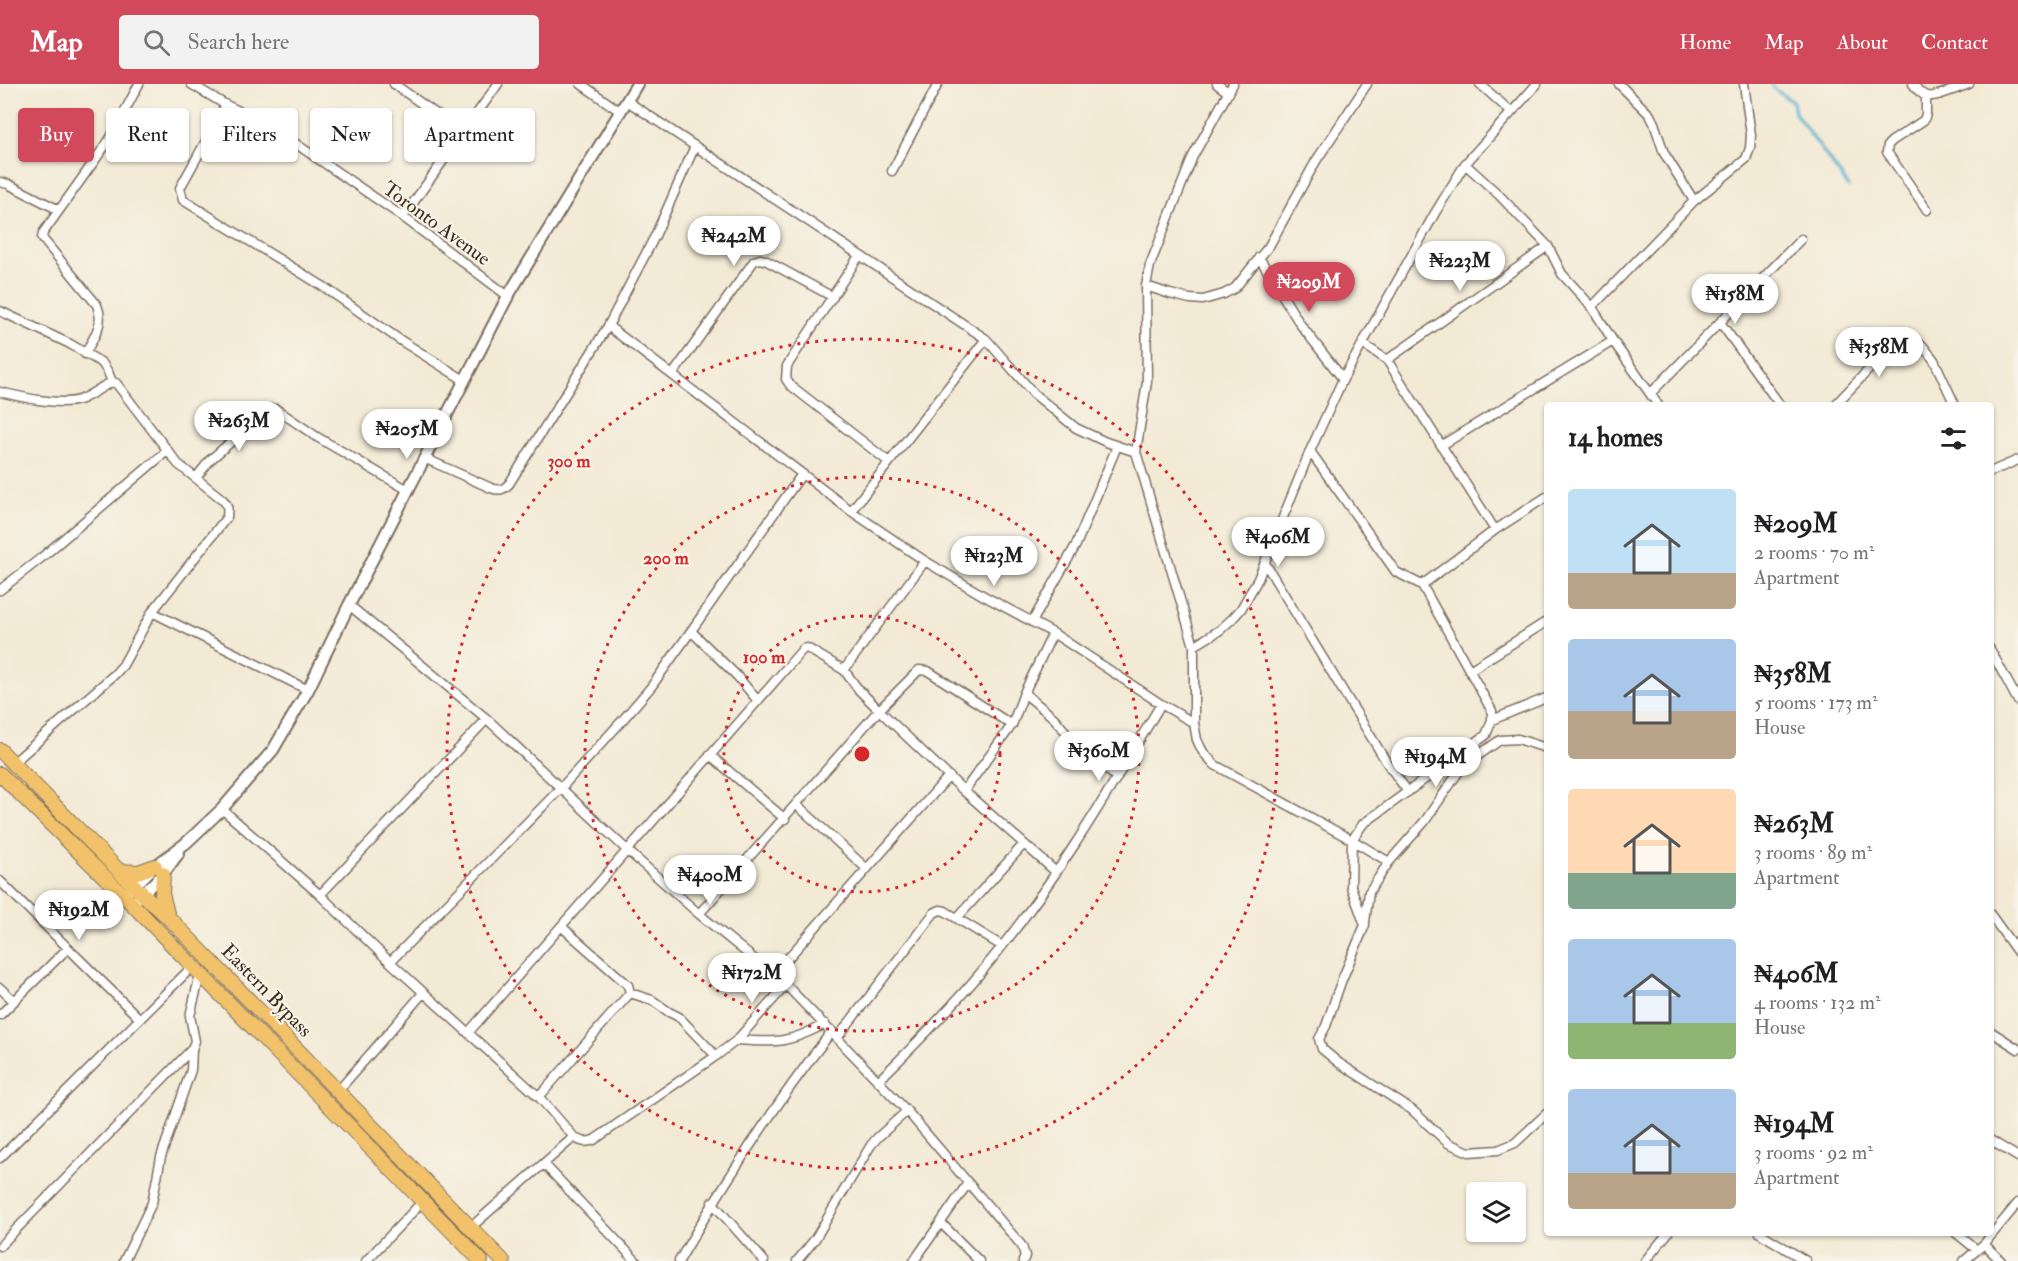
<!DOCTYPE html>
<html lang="en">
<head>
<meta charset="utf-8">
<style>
  :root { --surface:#fff; --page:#f2f2f2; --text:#202124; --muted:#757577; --accent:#d1495b }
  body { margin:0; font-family:"IM FELL Double Pica",serif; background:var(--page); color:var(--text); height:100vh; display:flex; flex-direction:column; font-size:22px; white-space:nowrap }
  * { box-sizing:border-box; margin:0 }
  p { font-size:20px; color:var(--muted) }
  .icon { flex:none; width:33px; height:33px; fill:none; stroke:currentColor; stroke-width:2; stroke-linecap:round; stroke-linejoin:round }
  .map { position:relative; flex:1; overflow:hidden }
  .drawer { position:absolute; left:1544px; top:318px; width:450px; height:834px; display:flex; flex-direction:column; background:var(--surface); border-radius:6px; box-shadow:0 2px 4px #0004 }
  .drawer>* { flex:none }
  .hud { position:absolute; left:18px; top:24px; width:570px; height:54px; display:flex; gap:12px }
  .fabs { position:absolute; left:1466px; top:1098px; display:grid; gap:12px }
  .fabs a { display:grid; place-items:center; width:60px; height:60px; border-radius:6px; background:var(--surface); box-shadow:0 2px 4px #0004; font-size:30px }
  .price { position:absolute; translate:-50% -51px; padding:0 14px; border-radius:21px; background:#fff; color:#222; font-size:20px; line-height:39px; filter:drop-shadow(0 2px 3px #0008) }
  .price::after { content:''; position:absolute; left:50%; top:36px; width:18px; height:14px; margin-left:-9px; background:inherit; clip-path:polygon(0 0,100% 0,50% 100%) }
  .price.selected { background:var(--accent); color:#fff }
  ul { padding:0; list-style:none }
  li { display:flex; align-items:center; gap:18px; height:150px; padding:0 24px }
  li span { display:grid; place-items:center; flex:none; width:168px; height:120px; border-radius:6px; color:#555 }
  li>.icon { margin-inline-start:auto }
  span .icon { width:72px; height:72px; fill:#fffc; stroke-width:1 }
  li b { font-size:26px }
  h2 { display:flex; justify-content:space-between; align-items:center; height:72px; padding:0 24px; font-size:26px }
  .tag { padding:0 21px; border-radius:6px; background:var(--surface); box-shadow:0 2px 4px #0004; font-size:21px; line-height:54px }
  .tag.selected { background:var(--accent); color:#fff }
  header { display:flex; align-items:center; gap:36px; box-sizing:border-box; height:84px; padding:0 30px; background:var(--accent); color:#fff }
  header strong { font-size:28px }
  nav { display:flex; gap:33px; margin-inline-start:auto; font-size:21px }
  .search { width:420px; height:54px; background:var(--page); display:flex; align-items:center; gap:15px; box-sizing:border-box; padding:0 21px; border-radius:6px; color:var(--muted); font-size:22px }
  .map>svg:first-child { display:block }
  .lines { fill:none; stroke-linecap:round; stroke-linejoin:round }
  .stream { stroke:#4fb1ce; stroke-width:3 }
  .minor-casing { stroke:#7b6d5e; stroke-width:11 }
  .tertiary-casing { stroke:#7b6d5e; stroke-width:14 }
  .primary-casing { stroke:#7b6d5e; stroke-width:16 }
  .minor { stroke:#fff; stroke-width:8 }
  .tertiary { stroke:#fff; stroke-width:10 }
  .primary { stroke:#f2c26a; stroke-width:14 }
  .ring { fill:none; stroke:#d62828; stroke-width:3; stroke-dasharray:3 6 }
  .labels { text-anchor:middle; stroke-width:4.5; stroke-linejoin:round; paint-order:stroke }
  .street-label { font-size:20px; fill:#3b2a1e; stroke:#f7f3e8 }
  .centre { fill:#d62828; stroke:#f7f3e8; stroke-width:3 }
  .ring-label { font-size:18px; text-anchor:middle; font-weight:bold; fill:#d62828; stroke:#f7f3e8; stroke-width:4.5; stroke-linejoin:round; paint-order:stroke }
</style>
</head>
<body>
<header>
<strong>Map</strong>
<div class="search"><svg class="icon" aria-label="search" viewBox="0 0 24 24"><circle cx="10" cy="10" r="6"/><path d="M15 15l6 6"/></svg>Search here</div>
<nav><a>Home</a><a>Map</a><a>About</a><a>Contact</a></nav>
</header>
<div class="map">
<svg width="2018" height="1177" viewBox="0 0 2018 1177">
  <rect width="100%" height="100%" fill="#f7f3e8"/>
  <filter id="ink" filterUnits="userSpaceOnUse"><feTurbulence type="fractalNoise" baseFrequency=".0167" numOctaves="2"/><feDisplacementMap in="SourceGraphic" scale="12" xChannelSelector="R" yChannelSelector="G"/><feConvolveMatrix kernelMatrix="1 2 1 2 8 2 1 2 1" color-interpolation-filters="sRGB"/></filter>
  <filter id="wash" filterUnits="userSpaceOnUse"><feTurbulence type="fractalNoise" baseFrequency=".008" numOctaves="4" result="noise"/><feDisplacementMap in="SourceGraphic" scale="24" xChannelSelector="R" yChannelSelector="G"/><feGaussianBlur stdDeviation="1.35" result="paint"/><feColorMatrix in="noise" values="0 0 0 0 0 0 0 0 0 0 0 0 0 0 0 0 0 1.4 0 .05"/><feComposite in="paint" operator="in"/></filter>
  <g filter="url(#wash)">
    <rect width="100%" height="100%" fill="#f3ead5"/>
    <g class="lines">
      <path class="stream" d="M1772 0 1774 5 1793 18 1795 29 1849 103"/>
    </g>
  </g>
  <g filter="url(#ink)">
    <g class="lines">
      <defs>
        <path id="minor" d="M191 0 226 21 267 40 403 133 508 212
          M394 0 463 49
          M581 0 621 28
          M1217 0 1229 9
          M1233 0 1193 72 1150 181 1146 202 1147 298 1136 368 1194 562V639L1197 656 1203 668 1215 681 1352 756 1389 778
          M1480 0 1511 28
          M1619 0 1650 31 1654 39 1664 69 1694 117
          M1913 0C1917 5 1921 11 1927 12 1936 14 1960 3 1969 0
          M1926 12V30L1924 36 1892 57 1888 61 1887 68 1927 126
          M627 17 986 255 1034 310 1076 344 1106 358 1136 368
          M226 21 180 104 183 116 324 203 400 256 464 296
          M1465 80 1499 111 1548 162 1562 190 1592 223 1613 257 1658 321
          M892 87 938 0
          M0 98 8 100 59 126
          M403 133 498 0
          M859 172 787 282 786 295 790 301 889 378
          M1259 173 1300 240 1343 295
          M1146 202 1170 210 1190 215 1203 216 1224 210 1235 204 1269 162 1316 77 1367 0
          M1592 223 1694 117 1746 75 1750 64 1751 51 1744 0
          M0 227 70 260 102 279 108 288 112 298
          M1720 238 1780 321
          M608 242 851 427 925 477 984 512 1053 549 1161 620 1194 639
          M1363 260 1387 276 1495 446
          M85 270C94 252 105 240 97 221L42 154 43 149 110 55 139 0
          M1387 276 1548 162
          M673 290 754 177 760 175 765 176 833 213
          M0 308C21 313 58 322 79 316 90 312 101 303 112 298L116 299 178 380 222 415C228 421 228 424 227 433L152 528 123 581 115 590 13 679
          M1651 309 1801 155
          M1835 321 1876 278 1903 259 1922 261 1934 276 1955 321
          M1442 361 1613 257
          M1310 367 1396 488 1422 501
          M424 374 491 404C499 407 503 406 509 400L608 242 655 152 695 62
          M1990 388 2018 376
          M196 394 210 376 269 325H276L317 353 408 406
          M1546 413 1495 446 1422 501 1492 627V636L1486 651 1363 740 1352 756 1351 803 1365 841 1341 898 1326 942 1319 955 1322 965 1339 979 1412 1026 1448 1059 1469 1068 1498 1066 1515 1059 1546 1030
          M851 427 986 255
          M1265 479 1387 679 1408 708
          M0 506 41 474 167 367
          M349 521 487 635 628 767 699 830 786 901 907 1027 1022 1162 1025 1172 1023 1177
          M152 528 308 606
          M1032 538 1076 461 1117 362
          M1194 562 1220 546 1233 534 1241 525 1258 495 1310 367 1343 295 1435 129 1465 80 1537 0
          M1990 565 2018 617
          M844 586 925 477
          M1470 586 1546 538
          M1024 609 1054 634 1070 653 1117 694
          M758 617 737 592 691 547 802 390
          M1492 636 1546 614
          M710 671 785 735
          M964 707 1012 641 1024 609 1053 549
          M797 721 867 785
          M222 725 320 811 390 878 539 1013 574 1053C581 1058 585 1059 594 1056L716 972 737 956 786 901
          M0 797 140 935
          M320 811 487 635
          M699 830 879 626 919 586 928 587 1012 641
          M1990 830 2018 869
          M957 834 1023 761
          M1365 838 1369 808 1389 778 1425 737 1462 683 1500 656 1518 655 1546 664
          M390 878 561 704 620 639 651 603 691 547
          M774 890 949 692
          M0 904 14 917
          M630 909 652 916 669 928 679 933 716 972
          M0 931 68 864
          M1990 947 2018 965
          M468 949 803 565 807 564 844 586 858 605 879 626 964 707 1056 788
          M838 953 934 829 940 826 945 827 1002 862
          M737 956C777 959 789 959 825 940
          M879 996C911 965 942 933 971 900 1045 815 1104 716 1161 620
          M338 1007 423 909
          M539 1013 630 909 628 901 562 843
          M1990 1056 2018 1073
          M0 1074 192 883
          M544 1080 636 1177
          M712 1118 764 1177
          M941 1139 979 1177
          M470 1144 574 1053
          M1760 1149 1806 1177
          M1956 1149 1977 1166
          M1984 1160 2001 1177
          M0 1162 192 965 195 957 190 932 200 891
          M124 1177 152 1119 161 1073 191 986 192 966
          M366 1177 422 1118
          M679 1177C725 1097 776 1019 832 947
          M797 1177 815 1155 871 1061 878 1053 907 1027
          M914 1177 968 1099
          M1645 1177 1668 1149
          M1964 1177 1984 1160 2018 1119"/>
        <path id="tertiary" d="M130 806 155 782 186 759 222 725 273 666 308 606 349 521 508 212 637 0
          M138 814 163 790 178 770"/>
        <path id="primary" d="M0 666 134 802 168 833 503 1177
          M0 690 132 820 481 1177
          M120 787 138 788 155 782
          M163 790 162 810 168 833"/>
      </defs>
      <use href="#minor" class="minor-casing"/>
      <use href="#tertiary" class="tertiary-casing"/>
      <use href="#primary" class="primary-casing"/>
      <use href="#minor" class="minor"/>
      <use href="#tertiary" class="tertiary"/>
      <use href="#primary" class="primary"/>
    </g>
  </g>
  <g class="ring">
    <circle cx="862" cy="670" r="138"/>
    <circle cx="862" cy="670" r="277"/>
    <circle cx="862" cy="670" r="415"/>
  </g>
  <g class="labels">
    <g class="street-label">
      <text transform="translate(437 139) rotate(36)" y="7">Toronto Avenue</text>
      <text transform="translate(267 906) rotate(46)" y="7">Eastern Bypass</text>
    </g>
  </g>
  <circle cx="862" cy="670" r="9" class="centre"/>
  <g class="ring-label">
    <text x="569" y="383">300 m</text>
    <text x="666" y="480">200 m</text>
    <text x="764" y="579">100 m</text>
  </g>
</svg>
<div class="fabs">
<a><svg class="icon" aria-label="layers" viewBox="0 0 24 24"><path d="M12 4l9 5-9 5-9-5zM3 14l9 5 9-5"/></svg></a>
</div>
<b class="price" style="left:734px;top:183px">₦242M</b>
<b class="price" style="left:1460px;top:208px">₦223M</b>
<b class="price selected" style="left:1309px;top:229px">₦209M</b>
<b class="price" style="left:1735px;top:241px">₦158M</b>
<b class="price" style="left:1879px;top:294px">₦358M</b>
<b class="price" style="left:239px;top:368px">₦263M</b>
<b class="price" style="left:407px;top:376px">₦205M</b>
<b class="price" style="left:1278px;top:484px">₦406M</b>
<b class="price" style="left:994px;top:503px">₦123M</b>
<b class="price" style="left:1099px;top:698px">₦360M</b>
<b class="price" style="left:1436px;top:704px">₦194M</b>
<b class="price" style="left:710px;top:822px">₦400M</b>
<b class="price" style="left:79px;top:857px">₦192M</b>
<b class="price" style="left:752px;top:920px">₦172M</b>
<div class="hud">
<a class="tag selected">Buy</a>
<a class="tag">Rent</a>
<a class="tag">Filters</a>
<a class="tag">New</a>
<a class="tag">Apartment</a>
</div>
<section class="drawer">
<h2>14 homes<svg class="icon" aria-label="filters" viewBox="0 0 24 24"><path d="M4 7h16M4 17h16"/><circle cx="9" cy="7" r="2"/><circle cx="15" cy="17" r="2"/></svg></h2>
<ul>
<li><span style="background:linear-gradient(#bfe0f5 70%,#b9a48a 0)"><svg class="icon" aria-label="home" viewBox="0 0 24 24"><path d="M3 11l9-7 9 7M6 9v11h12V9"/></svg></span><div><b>₦209M</b><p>2 rooms · 70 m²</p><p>Apartment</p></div></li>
<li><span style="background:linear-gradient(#a9c7e8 60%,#b9a48a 0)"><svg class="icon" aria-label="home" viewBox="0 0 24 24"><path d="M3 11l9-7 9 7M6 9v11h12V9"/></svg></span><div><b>₦358M</b><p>5 rooms · 173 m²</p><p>House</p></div></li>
<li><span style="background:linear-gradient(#ffd9b3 70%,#7fa58c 0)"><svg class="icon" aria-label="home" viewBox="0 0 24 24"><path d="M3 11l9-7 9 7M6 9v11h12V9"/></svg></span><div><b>₦263M</b><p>3 rooms · 89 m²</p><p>Apartment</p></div></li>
<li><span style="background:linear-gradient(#a9c7e8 70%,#8fb573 0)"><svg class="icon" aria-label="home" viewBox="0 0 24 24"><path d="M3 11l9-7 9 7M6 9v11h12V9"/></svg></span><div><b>₦406M</b><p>4 rooms · 132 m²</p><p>House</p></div></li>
<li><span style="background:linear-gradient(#a9c7e8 70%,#b9a48a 0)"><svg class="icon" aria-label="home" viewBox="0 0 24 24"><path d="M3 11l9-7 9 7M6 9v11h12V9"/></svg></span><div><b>₦194M</b><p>3 rooms · 92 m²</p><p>Apartment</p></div></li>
</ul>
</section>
</div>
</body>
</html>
